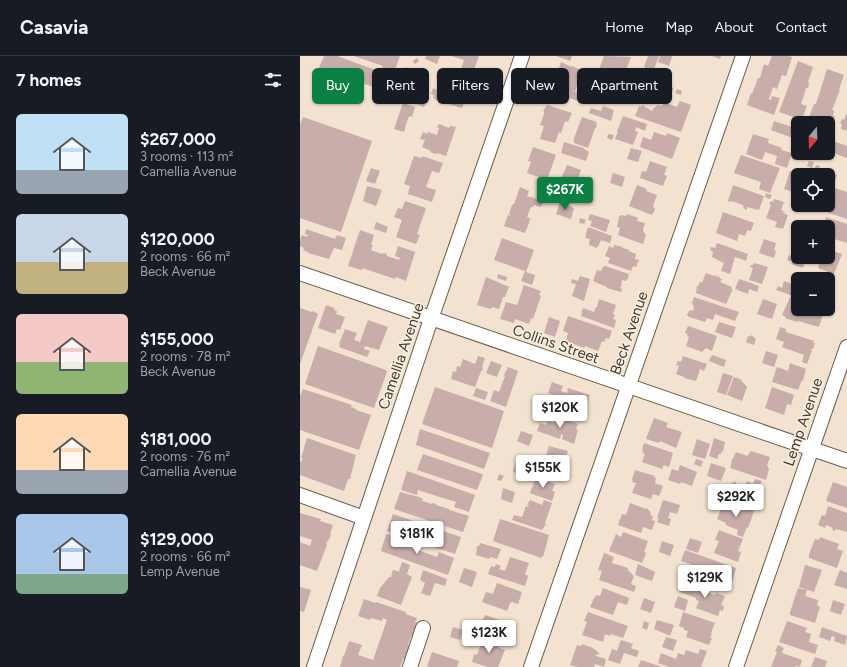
<!DOCTYPE html>
<html lang="en">
<head>
<meta charset="utf-8">
<style>
  :root { --surface:#171b24; --page:#242831; --text:#f1f3f6; --muted:#9ea1a6; --line:#363941; --accent:#0b8043 }
  body { margin:0; font-family:Figtree,sans-serif; background:var(--page); color:var(--text); height:100vh; display:flex; flex-direction:column; font-size:15px; white-space:nowrap }
  * { box-sizing:border-box; margin:0 }
  p { font-size:13px; color:var(--muted) }
  .icon { flex:none; width:22px; height:22px; fill:none; stroke:currentColor; stroke-width:2; stroke-linecap:round; stroke-linejoin:round }
  .map { position:relative; flex:1; overflow:hidden }
  .sheet { display:flex; flex-direction:column; background:var(--surface); width:300px }
  .sheet>* { flex:none }
  .guide { position:absolute; left:12px; top:12px; width:380px; height:36px; display:flex; gap:8px }
  .needle { width:26px; rotate:199deg }
  .tools { position:absolute; left:491px; top:60px; display:grid; gap:8px }
  .tools a { display:grid; place-items:center; width:44px; height:44px; border-radius:6px; background:var(--surface); box-shadow:0 1px 3px #0004; font-size:20px }
  .price { position:absolute; translate:-50% -34px; padding:0 9px; border-radius:4px; background:#fff; color:#222; font-size:13px; line-height:26px; filter:drop-shadow(0 1px 2px #0008) }
  .price::after { content:''; position:absolute; left:50%; top:24px; width:12px; height:9px; margin-left:-6px; background:inherit; clip-path:polygon(0 0,100% 0,50% 100%) }
  .price.active { background:var(--accent); color:#fff }
  ul { padding:0; list-style:none }
  li { display:flex; align-items:center; gap:12px; height:100px; padding:0 16px }
  li span { display:grid; place-items:center; flex:none; width:112px; height:80px; border-radius:6px; color:#555 }
  li>.icon { margin-inline-start:auto }
  span .icon { width:48px; height:48px; fill:#fffc; stroke-width:1 }
  li b { font-size:17px }
  h2 { display:flex; justify-content:space-between; align-items:center; height:48px; padding:0 16px; font-size:17px }
  .tag { padding:0 14px; border-radius:6px; background:var(--surface); box-shadow:0 1px 3px #0004; font-size:14px; line-height:36px }
  .tag.active { background:var(--accent); color:#fff }
  header { display:flex; align-items:center; gap:24px; box-sizing:border-box; height:56px; padding:0 20px; background:var(--surface); border-bottom:1px solid var(--line) }
  header strong { font-size:19px }
  nav { display:flex; gap:22px; margin-inline-start:auto; font-size:14px }
  main { display:flex; flex:1; min-height:0 }
  .map>svg:first-child { display:block }
  .building { fill:#c8adaa }
  .lines { fill:none; stroke-linecap:round; stroke-linejoin:round }
  .minor-casing { stroke:#695c4b; stroke-width:16 }
  .minor { stroke:#fff; stroke-width:14 }
  .labels { text-anchor:middle; stroke-width:3; stroke-linejoin:round; paint-order:stroke }
  .street-label { font-size:15px; fill:#413b33; stroke:#fdf0e0 }
</style>
</head>
<body>
<header>
<strong>Casavia</strong>
<nav><a>Home</a><a>Map</a><a>About</a><a>Contact</a></nav>
</header>
<main>
<section class="sheet">
<h2>7 homes<svg class="icon" aria-label="filters" viewBox="0 0 24 24"><path d="M4 7h16M4 17h16"/><circle cx="9" cy="7" r="2"/><circle cx="15" cy="17" r="2"/></svg></h2>
<ul>
<li><span style="background:linear-gradient(#bfe0f5 70%,#9aa5b1 0)"><svg class="icon" aria-label="home" viewBox="0 0 24 24"><path d="M3 11l9-7 9 7M6 9v11h12V9"/></svg></span><div><b>$267,000</b><p>3 rooms · 113 m²</p><p>Camellia Avenue</p></div></li>
<li><span style="background:linear-gradient(#c9d6e8 60%,#c2b280 0)"><svg class="icon" aria-label="home" viewBox="0 0 24 24"><path d="M3 11l9-7 9 7M6 9v11h12V9"/></svg></span><div><b>$120,000</b><p>2 rooms · 66 m²</p><p>Beck Avenue</p></div></li>
<li><span style="background:linear-gradient(#f6c9c9 60%,#8fb573 0)"><svg class="icon" aria-label="home" viewBox="0 0 24 24"><path d="M3 11l9-7 9 7M6 9v11h12V9"/></svg></span><div><b>$155,000</b><p>2 rooms · 78 m²</p><p>Beck Avenue</p></div></li>
<li><span style="background:linear-gradient(#ffd9b3 70%,#9aa5b1 0)"><svg class="icon" aria-label="home" viewBox="0 0 24 24"><path d="M3 11l9-7 9 7M6 9v11h12V9"/></svg></span><div><b>$181,000</b><p>2 rooms · 76 m²</p><p>Camellia Avenue</p></div></li>
<li><span style="background:linear-gradient(#a9c7e8 75%,#7fa58c 0)"><svg class="icon" aria-label="home" viewBox="0 0 24 24"><path d="M3 11l9-7 9 7M6 9v11h12V9"/></svg></span><div><b>$129,000</b><p>2 rooms · 66 m²</p><p>Lemp Avenue</p></div></li>
</ul>
</section>
<div class="map">
<svg width="547" height="611" viewBox="0 0 547 611">
  <rect width="100%" height="100%" fill="#f2e2cf"/>
  <path class="building" d="M24 0H37L81 16 83 10 54 0H100L87 37 84 36 85 35 19 12Z
    M126 0H140L137 8 125 3Z
    M151 0H179L172 19 160 15 164 4Z
    M256 0H272L270 5Z
    M304 0 331 1 322 24 298 16Z
    M348 0H359L353 16 344 11Z
    M360 0H372L369 10 358 6Z
    M412 0H421L420 3Z
    M472 0H488L492 1 486 20 482 19 477 33 473 31 469 43 471 44 472 40 480 42 474 59 447 49 451 37 452 38 458 22H460L464 8 468 10Z
    M117 2 119 5 115 8 113 5Z
    M498 5 513 11 508 26 509 27 508 32H506L501 48 507 50 502 63 496 60V62L479 56Z
    M261 6 272 11V10L283 15H285L282 24 279 23 275 36 281 38 278 45 251 36Z
    M106 11 111 13 108 21 103 19Z
    M139 13 152 17V16L173 25 162 52 142 46V47L133 42 134 39 131 38 133 32 139 35 140 32 147 35V37L150 38 153 31 152 30 153 28 136 22Z
    M527 13 544 19 539 33 540 34 532 54H534L533 60H535L533 65 531 64 529 69 528 67 519 65 518 67H516L508 64 514 48H516Z
    M299 27 315 32 310 47 294 42Z
    M368 30 374 32 372 36 367 34Z
    M341 32 356 38 353 48 337 44Z
    M377 33 382 35 381 39 375 37Z
    M110 36 115 38 116 36 128 40 124 51 107 44Z
    M380 45 391 49 381 76 335 60 339 50 341 51 342 49 352 55 354 52 358 49 362 50 364 46 377 51Z
    M103 47 115 51 112 61 110 60 108 62 104 76 94 73Z
    M247 49 272 57 268 66 265 65 261 77 259 76 255 87 240 83 244 70 240 69 244 58V55H243Z
    M303 50 314 54 311 65 289 57 291 52 301 55Z
    M546 58 547 59V75L541 73 542 68 540 67 542 63 544 64Z
    M323 60 347 68 345 75 336 71 335 75 338 76 333 89 315 83 318 75H317Z
    M3 61 72 85 41 176 0 162V69Z
    M282 61 297 66 296 68 297 69 296 72H295L288 92 274 87V82Z
    M474 65 498 73V84L471 74Z
    M139 68 149 72 150 70 156 71 146 100 137 97 136 98 130 96 131 95 122 91 125 84 120 83 123 76 127 78 128 76 137 79 139 72 137 71Z
    M354 76 366 80 367 77 380 82 372 103 340 91 343 81 351 84Z
    M308 78 314 79 312 84 307 82Z
    M453 78 469 83 468 87 482 92 481 94 492 97 487 112 475 108 477 100 465 96 462 104 446 98Z
    M528 83 547 90V102L528 95Z
    M264 86 283 92 289 96 286 105 261 97Z
    M233 91 256 99 247 124 227 117 231 106 228 105Z
    M331 92 342 95 338 106 327 103Z
    M441 99 480 112 470 137 459 133 461 126 434 117Z
    M114 100 122 102V100L143 107 139 117 132 115 126 131 136 134 132 146 108 138 110 130 104 128Z
    M350 105 367 111 364 119 367 120 363 130 340 122 342 115 346 116Z
    M509 105 514 106 512 112 507 110Z
    M267 109 281 114 276 128 261 123Z
    M516 109 520 110 519 112 527 114V116L537 119 534 128 528 126V119H512Z
    M71 112 80 115 75 128 66 125Z
    M490 115 498 118V132L496 137 484 133Z
    M313 117 325 121 322 131 310 127Z
    M245 128 265 134 261 145 241 138Z
    M337 129 347 133 346 135 357 139 353 150 355 153 352 159 329 150Z
    M433 129 464 140 459 154 447 151V154L443 152 444 150 438 147 431 145V146L428 145Z
    M67 130 82 134 76 150 63 145Z
    M529 130 547 136V163L521 154 522 149H528Z
    M220 131 229 135 227 140 243 145 241 151 234 149 233 151H231L227 161 230 162 229 167 225 177 204 170 208 159 210 160V158H209L212 149 214 148Z
    M466 137 472 139 470 143 465 141Z
    M474 143 484 146 481 154 484 155 483 157 488 159 483 173 475 171 477 166 466 162 471 149 469 148 471 145 473 146Z
    M105 145 126 152 117 178 120 179 116 188 96 181 102 164 94 161 98 152 102 153Z
    M260 146 274 152 271 163 256 158Z
    M423 156 454 167 451 175 447 174 445 180 439 178 437 185 416 177Z
    M290 158 310 164 306 176 290 170 292 165 288 164Z
    M327 158 338 162 337 165 345 167 343 174 344 177 346 178 343 188 318 179 320 172 317 171 319 161 321 159 326 160Z
    M526 161 547 168V187L528 181V171H523Z
    M280 162 286 164 284 168 279 167Z
    M76 166 88 171 86 177 74 173Z
    M288 171 312 180 310 187 301 184 298 191 297 190V192L289 189 290 183 285 182Z
    M6 173 35 183 37 179 46 182 42 194 34 192 29 203 8 197V196L3 194 4 192 0 190V184L2 179 7 181 8 179 5 178Z
    M60 174 74 179 71 189H73L71 194 82 198 83 197 87 198V200L99 204 100 202 95 200 98 190 115 196 106 225 96 221 95 223 62 212V214L48 210Z
    M202 182 234 194 226 216 235 219 232 229 221 225 225 215 194 204Z
    M464 183 476 187 474 194 476 195 474 202 459 197Z
    M417 187 448 198 446 205 435 201 430 218 421 215 424 207 412 201 413 196 410 194 411 191 415 192Z
    M314 189 323 191 322 192 330 194 329 195 336 198 335 203 339 204 336 211 333 210 331 215 308 207 310 202 305 200 309 190 313 192Z
    M497 193H498V201H506L503 212 491 208 492 206 487 204 489 199 494 201Z
    M528 193 542 198 534 218 518 212 521 203 518 201H528Z
    M454 207 468 211 462 228 449 224 453 212 450 211 451 209H453Z
    M305 210 329 218 328 223H327L326 225 322 224 321 231 320 232 322 233 321 236 307 232V231L293 225 297 214 301 215 303 211Z
    M406 217 414 220 415 219 417 220 416 221H418V220L420 221 419 222 422 223 420 226 432 231 431 233H433L426 248 396 237 397 230H398L400 226 402 227Z
    M198 218 207 221 206 225 197 222Z
    M280 220 290 223 284 245 272 240 276 228 271 227 272 223 278 225Z
    M186 221 209 231 205 241H203L199 253 192 251 191 253 177 249Z
    M439 223 459 230 457 236 449 233 448 238 435 233Z
    M528 224 534 226 530 237 528 236Z
    M484 225 497 230 493 240 476 234 478 230 482 232Z
    M224 229 241 235 239 239 241 240 233 263 231 262 229 268 215 263 214 267 200 263 206 246 217 249Z
    M394 241 439 256 435 265 415 258 413 264 407 262 405 266 389 261 387 259 389 255 391 254 393 255 394 252 392 247Z
    M490 241 498 244V253H518L524 255 519 271 498 265 497 266 485 262 486 261 482 259Z
    M299 243 316 249 313 258 315 259 313 263 316 264 314 272 281 260 283 252 294 256 296 251H297Z
    M463 243 477 248 472 263 457 258Z
    M26 249 34 252V254L37 255 36 258 45 261 40 274 37 273 35 278 18 272Z
    M0 252 12 256 13 255 18 258 0 308Z
    M268 260 312 275 309 283 306 282 304 286 302 285 298 295 285 290 284 292 266 285 268 277 263 275Z
    M249 261 260 265 255 281 244 277Z
    M68 264 88 271 79 294 65 290 64 293 70 295 67 301 39 291 40 288H39L45 273 57 277 54 284 60 286Z
    M419 266 436 271 432 282 415 276Z
    M388 270 417 280 412 295 406 292 402 296 386 290 389 281 387 280 388 278 385 277Z
    M480 271 486 273V276L514 285 513 287H515L513 293H511V294H512L507 308 502 306 504 299 482 291 484 286 476 283Z
    M451 279 456 283 454 289 446 286 448 280 450 281Z
    M18 290 86 314 87 316 74 352 5 328Z
    M466 295 478 299 474 311 462 307Z
    M412 299 426 304 424 311 409 305Z
    M178 300 185 302 182 311 183 312 182 315H181L175 331 151 323 153 315 156 316 157 310 160 311 163 303 175 308Z
    M383 300 407 308 404 315 400 313 396 325 384 322V321L376 318 379 310 376 309 378 305 381 306Z
    M191 305 202 309 197 321 186 317Z
    M490 307 506 313 503 325 502 324 498 334 472 326 477 311 488 315Z
    M208 311 218 315 206 351 190 345 194 334 199 336 205 320 204 319Z
    M423 317 433 320 426 339 417 336Z
    M434 321 440 323 447 331 442 345 427 339Z
    M252 326 263 330 261 335 267 337 268 332 290 339 282 362 252 351 256 340 248 337Z
    M135 331 204 355 192 392 122 368Z
    M472 331 494 339 491 349 487 348 484 359 465 352Z
    M176 332 188 336 185 344 173 340Z
    M3 333 52 349 51 351 56 353V354L71 359 59 394 0 374V340Z
    M236 347 247 351 243 362 232 358Z
    M256 360 278 368 276 373 278 374 274 388 262 383 263 379 261 378 260 383 237 375 240 367 246 369 248 365 254 367Z
    M354 362 368 367 366 371 382 376 376 392 360 385 359 387 346 383Z
    M120 373 190 397 184 413 116 389Z
    M221 375 233 379 229 390 217 385Z
    M7 382 56 399 50 423H48L44 435 0 419V406H1L3 402H1Z
    M414 382 425 386 423 396 422 395 421 398H419L417 403 409 400Z
    M397 383 410 388 405 403 392 399Z
    M344 387 373 397 369 411 364 409 362 413 342 406 345 398 343 397V395L342 394Z
    M249 390 268 395 261 417 240 410 243 402 245 403Z
    M451 395 470 401 467 409 469 413 466 424 430 412 432 406H431L436 396 447 400Z
    M123 398 182 418 183 419 177 434 117 414Z
    M396 403 403 405 401 411 394 408Z
    M216 405 226 409 223 419 213 416Z
    M411 407 426 412 421 425 407 420Z
    M380 409 397 416 392 430 381 426 380 428 368 424 372 413 378 415Z
    M335 414 355 420 354 421 356 422 355 427 363 430 359 440 353 438 351 443 332 437 336 427 332 426 333 424H332Z
    M107 415 175 439 169 456 154 451 156 446 118 434 117 439 101 434Z
    M199 418 204 420 201 425 197 424Z
    M236 421 255 428 252 435 255 436 252 445 230 437Z
    M455 423 462 425 456 442 459 443 456 450 428 440 433 426H436V429L444 432 447 425 453 428Z
    M533 426 547 431V452L526 445Z
    M203 432 215 436 212 447 201 443Z
    M100 436 119 441 123 443 122 445 132 448 133 447 136 448V449L149 453V454L169 460 163 476 94 453Z
    M230 444 242 449 244 444 252 447 245 467 246 468 242 474 212 464 214 459 222 461 226 450 228 451 229 449H227Z
    M363 444 380 449 377 458 370 456 368 462 371 463 369 470 357 466 359 462H357Z
    M330 447 346 453 347 452 351 457 350 458 353 461 352 464 355 465 352 474 343 471 341 477 318 469 322 458 326 459Z
    M426 448 433 450 434 448 454 455 448 472 447 471 443 481 437 479 438 474 428 470 426 469V467L417 463 421 453 424 454Z
    M528 450 547 457V476L536 473 535 475 532 474 533 472 526 469 525 472 518 469 522 459 525 460Z
    M0 457 21 463 20 465 33 469 30 478H31L29 484H28L26 488 27 489 17 515 0 509V486L10 490 12 484 0 480Z
    M93 458 161 481 155 498 87 475Z
    M200 463 249 479 243 501 242 500 241 502 193 485Z
    M419 474 443 483 438 495 441 496 438 506 414 497 419 485 415 484Z
    M323 476 348 485 344 496 346 497 342 507 309 495 316 478 321 481Z
    M86 478 102 483 100 488 137 501 139 496 154 502 148 519 81 495Z
    M520 481 539 488 537 493 543 495 537 512 509 502V498L515 483 519 484Z
    M390 482 402 486 398 497 386 493Z
    M362 485 374 489 370 500 359 496Z
    M180 487 201 493 197 503 190 501 189 503 176 499 177 490H179Z
    M385 494 436 512 430 533 393 520 396 510 381 505Z
    M304 497 314 501 312 507 328 512V514L334 520 331 528 336 530 334 536 299 524 302 515 298 514Z
    M210 501 229 507 225 518 228 520 225 530 188 518 191 510 195 511 196 508 201 510 199 513 205 515Z
    M102 506 110 509 107 518 112 521 101 549 77 540 80 532 89 521H91L93 514 100 516 99 515Z
    M338 508 355 516 352 525 335 519Z
    M505 509 522 514 514 536 499 531Z
    M164 512 177 516 172 531 159 526Z
    M123 514 147 523 145 530 135 527 130 540 121 537 125 527 120 524Z
    M540 514 547 517V533L534 529Z
    M197 527 222 536 218 548 212 546 210 547 207 555 182 546 186 536 193 538Z
    M384 527 404 533 403 535 415 539 416 537 425 540 421 549 424 550 423 555 420 554 418 560 396 552 399 545 396 544V542L380 536Z
    M0 531 11 534 4 556 0 555Z
    M303 532 329 542 327 549 318 546 313 559 290 551 294 542H295L296 539 300 540Z
    M498 532 507 534 505 540 518 544 517 549 520 551 515 567 490 559V556Z
    M378 540 388 544 385 555 374 551Z
    M344 542 355 546 351 557 340 553Z
    M64 543 75 547 76 546 106 556V558L117 562 115 566 118 567 113 581 111 580 108 589 110 590 105 603H103L100 611H40L43 600H44L49 585 62 589 58 599 73 604 87 564 83 562 82 565 71 562 70 564 58 560Z
    M533 544 545 548 541 559 530 555Z
    M288 556 328 570 323 582 311 578 310 580 305 578 303 586 282 579 287 566 284 565Z
    M383 556 415 567 411 577H412L410 582H412L409 589 386 581 388 575 384 574V572L379 570Z
    M185 559 206 566 202 576 207 577 204 585 180 577 182 570H180Z
    M357 564 374 569 370 580 354 573Z
    M344 565 349 567 347 574 342 572Z
    M487 565 507 572 505 576 511 578 509 586 518 589 515 598 479 586Z
    M153 571 163 574 160 584 150 581Z
    M522 571 547 580 545 589 534 585 535 581 532 580 530 585 519 581Z
    M366 581 377 584 373 595 362 591Z
    M187 582 199 586 198 591 205 594 198 611H188L172 606 174 598 177 599 180 590 178 589 179 585 185 587Z
    M321 584 333 588 331 592 339 595 337 601 324 597 320 608 308 604 312 593 317 595Z
    M282 588 293 592 299 597 298 599 296 598V600L306 603 304 611 295 608 294 611H277L270 609 277 589 281 590Z
    M478 589 484 592 482 597 502 604 500 611 496 610 495 611H471L477 596 475 595Z
    M400 593 407 595 401 611H369L358 607 361 597 376 603 378 597 384 599 386 594 398 598Z
    M132 596 159 605 157 611H127Z
    M515 601 527 605 525 611H511Z
    M341 604 362 611H338Z"/>
  <g class="lines">
    <defs>
      <path id="minor" d="M0 217 547 405
        M0 439 64 462
        M14 611 131 263 222 0
        M110 611 123 572
        M231 611 443 0
        M436 611 547 291"/>
    </defs>
    <use href="#minor" class="minor-casing"/>
    <use href="#minor" class="minor"/>
  </g>
  <g class="labels">
    <g class="street-label">
      <text transform="translate(329 277) rotate(-71)" y="5">Beck Avenue</text>
      <text transform="translate(256 288) rotate(19)" y="5">Collins Street</text>
      <text transform="translate(101 300) rotate(-71)" y="5">Camellia Avenue</text>
      <text transform="translate(503 366) rotate(-71)" y="5">Lemp Avenue</text>
    </g>
  </g>
</svg>
<div class="tools">
<a><svg class="needle" viewBox="-14 -14 28 28"><path d="M0-13l5 13h-10z" fill="#e53935"/><path d="M0 13l5-13h-10z" fill="#9ea1a6"/></svg></a>
<a><svg class="icon" aria-label="locate" viewBox="0 0 24 24"><circle cx="12" cy="12" r="6"/><path d="M12 2v4M12 18v4M2 12h4M18 12h4"/></svg></a>
<a>+</a>
<a>−</a>
</div>
<b class="price active" style="left:265px;top:155px">$267K</b>
<b class="price" style="left:260px;top:373px">$120K</b>
<b class="price" style="left:243px;top:433px">$155K</b>
<b class="price" style="left:436px;top:462px">$292K</b>
<b class="price" style="left:117px;top:499px">$181K</b>
<b class="price" style="left:405px;top:543px">$129K</b>
<b class="price" style="left:189px;top:598px">$123K</b>
<div class="guide">
<a class="tag active">Buy</a>
<a class="tag">Rent</a>
<a class="tag">Filters</a>
<a class="tag">New</a>
<a class="tag">Apartment</a>
</div>
</div>
</main>
</body>
</html>
